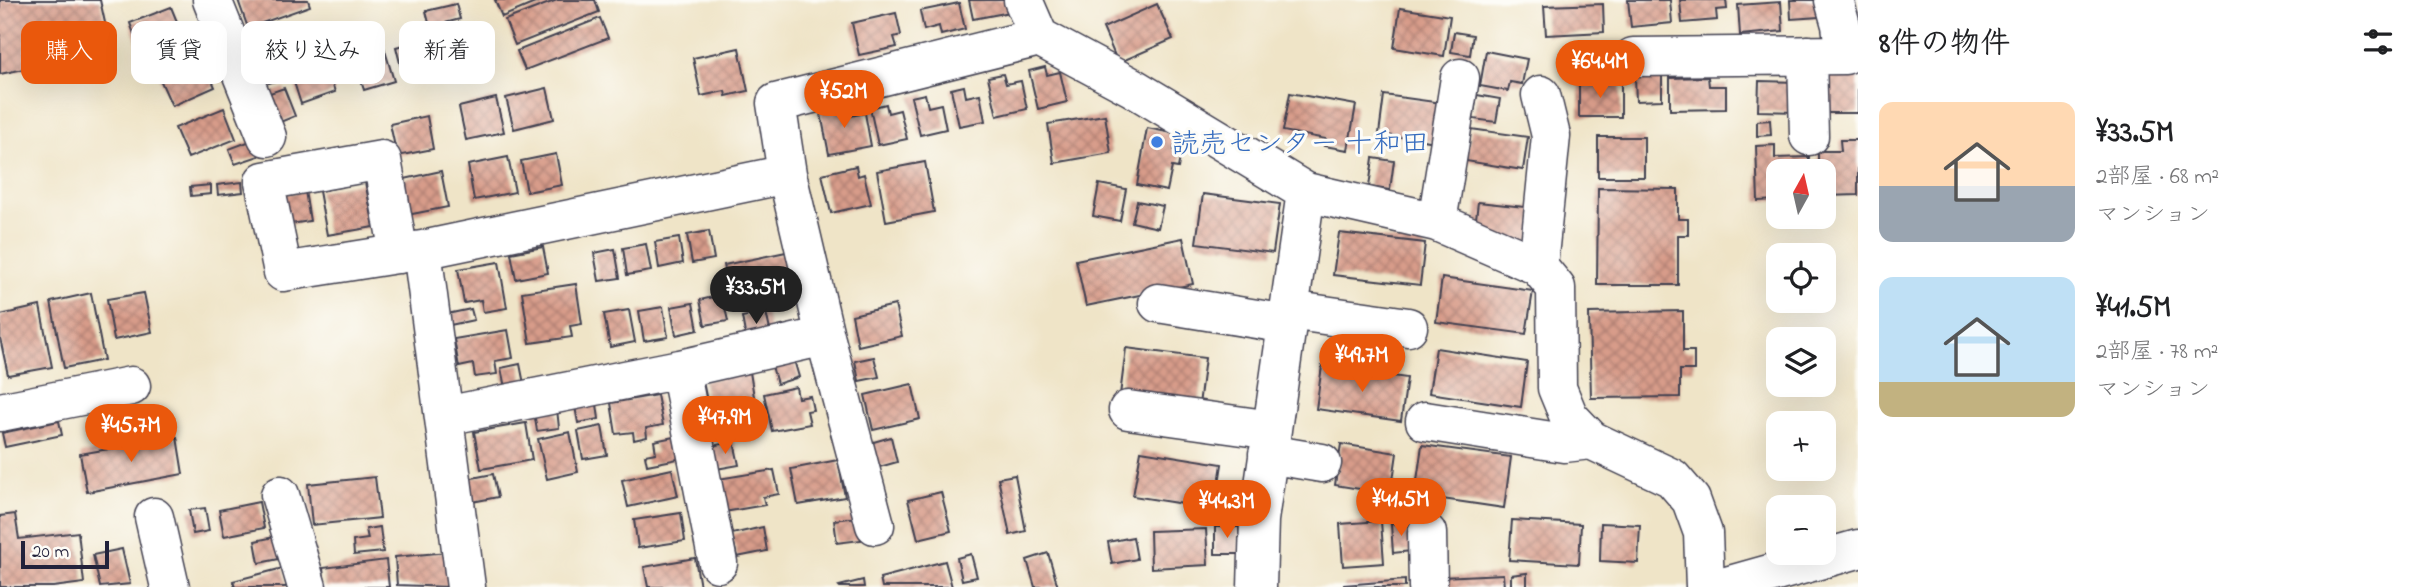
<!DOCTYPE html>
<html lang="ja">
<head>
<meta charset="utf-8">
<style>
  :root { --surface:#fff; --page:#f6f6f6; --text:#202124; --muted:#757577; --accent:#ea580c }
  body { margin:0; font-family:"Indie Flower","Klee One",sans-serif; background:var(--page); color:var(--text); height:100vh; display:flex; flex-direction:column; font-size:26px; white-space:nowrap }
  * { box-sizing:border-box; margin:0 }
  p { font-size:23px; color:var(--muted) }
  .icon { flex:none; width:38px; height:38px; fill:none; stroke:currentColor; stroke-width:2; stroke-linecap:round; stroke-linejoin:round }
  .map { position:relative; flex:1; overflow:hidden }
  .side { display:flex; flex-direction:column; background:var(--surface); width:560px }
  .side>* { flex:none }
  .hud { position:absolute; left:21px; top:21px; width:665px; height:63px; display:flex; gap:14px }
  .needle { width:46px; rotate:8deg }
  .controls { position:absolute; left:1766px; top:159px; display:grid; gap:14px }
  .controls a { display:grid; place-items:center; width:70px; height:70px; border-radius:14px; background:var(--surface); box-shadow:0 7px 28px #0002; font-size:35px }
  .scale { position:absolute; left:21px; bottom:18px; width:88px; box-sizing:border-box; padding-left:7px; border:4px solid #22223b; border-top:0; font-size:19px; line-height:24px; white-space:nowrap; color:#22223b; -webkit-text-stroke:5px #fdfcf7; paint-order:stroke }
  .price { position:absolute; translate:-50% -60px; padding:0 16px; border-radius:24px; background:var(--accent); color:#fff; font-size:23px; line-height:46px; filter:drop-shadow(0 2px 4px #0008) }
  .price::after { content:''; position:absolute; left:50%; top:42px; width:21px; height:16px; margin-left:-10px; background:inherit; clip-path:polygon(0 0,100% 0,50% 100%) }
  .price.current { background:#222; color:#fff }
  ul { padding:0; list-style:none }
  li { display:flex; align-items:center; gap:21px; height:175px; padding:0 21px }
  li span { display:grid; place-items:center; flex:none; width:196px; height:140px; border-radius:14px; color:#555 }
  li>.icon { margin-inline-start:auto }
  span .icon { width:84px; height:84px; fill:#fffc; stroke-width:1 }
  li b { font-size:30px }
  h2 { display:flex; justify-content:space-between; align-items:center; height:84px; padding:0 21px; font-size:30px }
  .tag { padding:0 24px; border-radius:14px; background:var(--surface); box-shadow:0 7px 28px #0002; font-size:24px; line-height:63px }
  .tag.current { background:var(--accent); color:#fff }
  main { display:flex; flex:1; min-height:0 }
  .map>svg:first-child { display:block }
  .building { fill:url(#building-cross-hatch) }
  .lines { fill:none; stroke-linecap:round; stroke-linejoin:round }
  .minor-casing { stroke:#413f50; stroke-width:41 }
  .minor { stroke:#fff; stroke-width:38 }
  .shop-dot { fill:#3f7fe0; stroke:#fdfcf7; stroke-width:2.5 }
  .labels { text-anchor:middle; stroke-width:6; stroke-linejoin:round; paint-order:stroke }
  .shop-label { font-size:28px; fill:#366cbe; stroke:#fdfcf7; text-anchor:start }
</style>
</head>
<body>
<main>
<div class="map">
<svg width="1858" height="587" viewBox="0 0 1858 587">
  <defs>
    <pattern id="building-cross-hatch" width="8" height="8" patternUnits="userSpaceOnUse" patternTransform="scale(1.75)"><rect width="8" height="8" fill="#d89c8a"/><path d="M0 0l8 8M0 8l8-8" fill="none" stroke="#af7f72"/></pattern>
  </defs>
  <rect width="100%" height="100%" fill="#fdfcf7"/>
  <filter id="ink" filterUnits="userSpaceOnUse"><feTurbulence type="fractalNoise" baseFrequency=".0143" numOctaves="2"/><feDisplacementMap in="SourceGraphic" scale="14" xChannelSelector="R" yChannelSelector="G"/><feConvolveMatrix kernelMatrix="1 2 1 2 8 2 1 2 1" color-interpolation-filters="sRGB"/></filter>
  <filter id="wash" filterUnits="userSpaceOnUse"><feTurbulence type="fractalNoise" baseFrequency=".00686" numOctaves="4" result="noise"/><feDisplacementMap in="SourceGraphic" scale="28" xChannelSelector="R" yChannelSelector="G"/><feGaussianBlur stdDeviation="1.57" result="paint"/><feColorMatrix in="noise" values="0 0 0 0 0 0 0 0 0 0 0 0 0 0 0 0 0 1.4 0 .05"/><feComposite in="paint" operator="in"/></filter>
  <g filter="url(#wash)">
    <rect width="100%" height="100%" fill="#efe4c7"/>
    <g id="blocks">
      <path class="building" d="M0 0H100L113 59 74 67 72 59 0 74Z
        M238 0H308L310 6 248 28Z
        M495 0H542L502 17Z
        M557 0H595L599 12 515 45 505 20Z
        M969 0H1007L1010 12 973 19Z
        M1628 0H1670L1672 23 1631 27Z
        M1680 0H1726L1727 9 1716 10 1717 20 1682 23Z
        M1790 0H1817L1819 17 1791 19Z
        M1781 2 1783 31 1740 35 1738 5Z
        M959 3 965 29 941 35 939 26 924 30 920 11Z
        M456 4 460 19 430 27 426 11Z
        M1157 4 1173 39 1118 63 1103 28Z
        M1603 4 1604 32 1546 35 1544 6Z
        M171 7 182 34 140 50 130 23Z
        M1400 8 1450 16 1444 56 1394 48Z
        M896 13 901 35 894 37 897 47 859 55 852 23Z
        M600 18 608 38 525 70 517 51Z
        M463 29 469 49 401 67 396 47Z
        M1454 32 1473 35 1470 55 1451 52Z
        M383 44 394 81 364 90 352 53Z
        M739 48 748 91 726 96 725 91 701 96 693 58Z
        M321 49 335 92 301 104 292 76 269 83 264 67Z
        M1486 51 1527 59 1522 84 1510 82 1508 91 1480 86Z
        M202 58 215 87 172 106 159 77Z
        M1045 67 1047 75 1060 72 1067 102 1038 109 1029 71Z
        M1826 71H1858V113H1826Z
        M1003 74 1006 84 1021 81 1027 109 997 116 988 77Z
        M1662 75V100L1636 101 1635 76Z
        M1708 77 1709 86H1726V109L1670 110V78Z
        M1759 81 1796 82 1795 112 1758 111Z
        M1579 82H1621V117H1579Z
        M964 86 966 97 980 94 985 121 959 126 951 89Z
        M284 88 295 116 278 123 267 94Z
        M547 88 554 119 514 129 506 98Z
        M1290 93 1356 105 1348 150 1324 146 1326 139 1283 131Z
        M925 94 928 107 941 104 946 129 920 135 911 97Z
        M1384 95 1442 103 1437 142 1379 134Z
        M1477 95 1500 99 1496 122 1473 119Z
        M496 98 504 132 466 140 459 107Z
        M844 104 846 117 865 113 871 146 829 154 820 109Z
        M886 104 888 113 900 110 907 139 878 145 870 108Z
        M224 108 236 139 188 158 175 128Z
        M1105 115 1111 153 1054 163 1048 124Z
        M427 116 433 149 397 156 390 124Z
        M1770 120 1771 135 1757 136V121Z
        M1147 128 1177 134 1174 151 1181 152 1178 168 1172 167 1167 191 1137 185Z
        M1471 129 1528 137 1523 170 1466 161Z
        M1598 137H1644V177H1598Z
        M253 140 259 156 235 164 229 149Z
        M1840 140H1858V195L1824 196V172H1818V151H1841Z
        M1775 145V158L1809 157V172H1778V200L1758 201 1756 146Z
        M556 154 562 185 527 192 521 161Z
        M508 157 515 192 474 200 468 165Z
        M1373 158 1394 161 1390 190 1369 187Z
        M925 162 934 212 886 221 877 171Z
        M856 166 858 176 864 174 871 204 831 213 822 174Z
        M441 171 448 207 407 215 400 180Z
        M242 182 243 192 218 195 217 185Z
        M365 182 374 227 327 235 319 191Z
        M1099 184 1126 189 1120 221 1093 216Z
        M211 185V194L191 196 190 187Z
        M1598 188 1678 189V219H1688V235H1678V285H1597Z
        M305 191 310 221 284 225 279 195Z
        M1203 194 1280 204 1273 253 1196 243Z
        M1137 201 1163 206 1158 228 1132 222Z
        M1478 202 1535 208 1530 252 1475 227Z
        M709 231 714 259 692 263 687 235Z
        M1339 233 1425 243 1420 285 1333 275Z
        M679 238 683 263 659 268 655 242Z
        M1183 238 1193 284 1086 306 1076 260Z
        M646 244 651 271 627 275 623 248Z
        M543 247 548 273 516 279 511 253Z
        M615 249 620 278 599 281 594 253Z
        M786 252 793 284 764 291 766 298 733 305 724 265Z
        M499 262 507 308 483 312 481 300 464 303 458 269Z
        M1442 278 1533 291 1526 334 1436 322Z
        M576 284 582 324 570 326 572 337 530 343 522 292Z
        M91 293 104 360 64 368 51 302Z
        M144 293 152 332 114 340 107 299Z
        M722 295 728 321 705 325 700 300Z
        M693 303 698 330 676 335 671 307Z
        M895 305 902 336 858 346 852 315Z
        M40 306 52 367 8 375 0 338V315Z
        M663 307 668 337 644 341 639 311Z
        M471 309 474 320 450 325 447 314Z
        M629 310 635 342 610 347 604 314Z
        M1683 311V351H1694V370H1680V397L1591 398 1589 313Z
        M766 312 771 335 746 339 742 317Z
        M508 330 513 358 495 361 497 374 475 377 473 364 459 367 454 339Z
        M1126 348 1205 358 1199 405 1120 395Z
        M1436 348 1527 362 1521 407 1429 393Z
        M874 357 879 377 859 381 855 361Z
        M794 360 799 377 777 384 772 366Z
        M520 364 524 384 505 388 501 368Z
        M1322 366 1407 378 1401 421 1316 409Z
        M750 372 756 409 710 417 703 381Z
        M912 384 920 419 873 430 865 395Z
        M796 387 798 398 810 396 813 410 807 411 810 424 772 431 764 394Z
        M657 395 663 425 646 428 647 437 634 440 633 432 616 434 611 403Z
        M596 397 599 419 578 423 574 401Z
        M557 409 559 428 537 431 534 412Z
        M59 421 62 435 5 447 2 433Z
        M526 423 532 460 481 469 474 432Z
        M602 426 607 455 583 459 578 431Z
        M570 432 578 472 547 479 538 439Z
        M177 437 183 474 87 492 80 454Z
        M674 437 678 459 647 465 645 455 656 453 654 441Z
        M891 437 897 462 876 468 870 443Z
        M734 442 739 465 716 469 711 446Z
        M1341 444 1397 453 1391 494 1335 485Z
        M1422 445 1511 457 1504 508 1415 495Z
        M1141 451 1222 464 1215 509 1133 496Z
        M838 460 845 497 798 505 791 469Z
        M672 469 678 496 628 507 622 480Z
        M774 470 779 494 763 497 765 505 724 512 718 479Z
        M493 474 498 497 472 502 467 479Z
        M1015 475 1026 531 1010 535 998 478Z
        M375 477 380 518 312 525 308 484Z
        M941 492 951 531 918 539 908 500Z
        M259 502 264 528 224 536 219 510Z
        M205 508 209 531 193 534 189 510Z
        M681 513 685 541 638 548 634 520Z
        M15 514 19 539 78 532 84 583 53 587H0V516Z
        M857 517 861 540 837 543 834 520Z
        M1512 520 1581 524 1579 564 1509 560Z
        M1381 521 1384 563 1343 566 1340 524Z
        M1409 522 1411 551 1393 553 1391 524Z
        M1601 523 1640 525 1638 563 1600 561Z
        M380 527 383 552 354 555 353 541 368 539 366 529Z
        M763 527 767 551 737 557 732 534Z
        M1215 527H1239V554H1215Z
        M1206 529 1208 565 1151 568 1150 531Z
        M279 536 284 558 259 563 255 541Z
        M1133 537 1137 559 1112 564 1108 542Z
        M122 549 130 584 100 587 93 555Z
        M448 552 451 587 397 585 395 557Z
        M1048 553 1058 587H1035L1027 560Z
        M971 554 977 577 962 580 957 558Z
        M695 558 700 587H648L644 567Z
        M386 560 389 587H325L323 568Z
        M945 561 952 587H882L880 578Z
        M283 568 287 587H235L233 581Z
        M1527 573V587H1511V575Z
        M1503 574 1504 587H1442V577Z
        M863 580 864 587H840L839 586Z
        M1405 580V587H1344V585Z"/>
    </g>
  </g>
  <g filter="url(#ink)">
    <use href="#blocks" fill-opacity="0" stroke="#413f50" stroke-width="2"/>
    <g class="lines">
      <defs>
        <path id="minor" d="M212 0 267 137
          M1023 0 1039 37 1132 87 1306 192 1259 520 1257 587
          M1807 55 1809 136
          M1633 57 1845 55 1841 25 1834 0
          M787 174 825 336 875 525
          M1306 192 1437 222 1538 266 1556 288 1557 388 1569 417 1591 440 1672 478 1691 500 1703 533 1705 587
          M1437 222 1460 78
          M399 254 382 160 264 181 283 272 422 250
          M1538 266 1551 136 1541 95
          M1158 303 1287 324
          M1289 310 1408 327
          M680 369 718 563
          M1128 410 1272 430
          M0 412 131 386
          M445 416 680 369 825 336
          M1425 421 1564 443 1591 440
          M1268 454 1322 463
          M280 495 307 587
          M154 517 170 587
          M1427 533 1428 587
          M466 587 422 250 787 174 776 103 1039 37
          M1723 587 1858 549"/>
      </defs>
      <use href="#minor" class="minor-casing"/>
      <use href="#minor" class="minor"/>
    </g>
  </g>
  <circle class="shop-dot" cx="1157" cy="142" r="7"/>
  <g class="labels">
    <g class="shop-label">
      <text x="1171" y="152">読売センター 十和田</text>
    </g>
  </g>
</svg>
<div class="controls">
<a><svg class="needle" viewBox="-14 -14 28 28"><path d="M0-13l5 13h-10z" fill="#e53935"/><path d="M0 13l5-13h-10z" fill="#757577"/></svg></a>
<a><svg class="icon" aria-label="locate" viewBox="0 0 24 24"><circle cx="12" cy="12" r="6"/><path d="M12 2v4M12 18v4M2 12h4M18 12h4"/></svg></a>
<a><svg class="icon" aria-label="layers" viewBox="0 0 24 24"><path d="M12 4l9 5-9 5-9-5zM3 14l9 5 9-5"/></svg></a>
<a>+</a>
<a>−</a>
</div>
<div class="scale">20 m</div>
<b class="price" style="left:1600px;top:100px">¥64.4M</b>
<b class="price" style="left:844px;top:130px">¥52M</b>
<b class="price current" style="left:756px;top:326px">¥33.5M</b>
<b class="price" style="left:1362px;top:394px">¥49.7M</b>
<b class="price" style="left:725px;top:456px">¥47.9M</b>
<b class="price" style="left:131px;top:464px">¥45.7M</b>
<b class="price" style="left:1401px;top:538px">¥41.5M</b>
<b class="price" style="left:1227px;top:540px">¥44.3M</b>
<div class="hud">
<a class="tag current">購入</a>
<a class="tag">賃貸</a>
<a class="tag">絞り込み</a>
<a class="tag">新着</a>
</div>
</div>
<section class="side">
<h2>8件の物件<svg class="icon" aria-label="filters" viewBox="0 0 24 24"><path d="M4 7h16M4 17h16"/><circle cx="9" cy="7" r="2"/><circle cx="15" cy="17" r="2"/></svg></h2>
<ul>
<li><span style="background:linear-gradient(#ffd9b3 60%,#9aa5b1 0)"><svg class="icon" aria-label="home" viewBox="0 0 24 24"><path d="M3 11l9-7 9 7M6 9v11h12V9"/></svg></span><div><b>¥33.5M</b><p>2部屋 · 68 m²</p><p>マンション</p></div></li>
<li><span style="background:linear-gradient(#bfe0f5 75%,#c2b280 0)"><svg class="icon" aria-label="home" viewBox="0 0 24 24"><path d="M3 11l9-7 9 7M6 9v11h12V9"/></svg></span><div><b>¥41.5M</b><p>2部屋 · 78 m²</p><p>マンション</p></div></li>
</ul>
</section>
</main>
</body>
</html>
